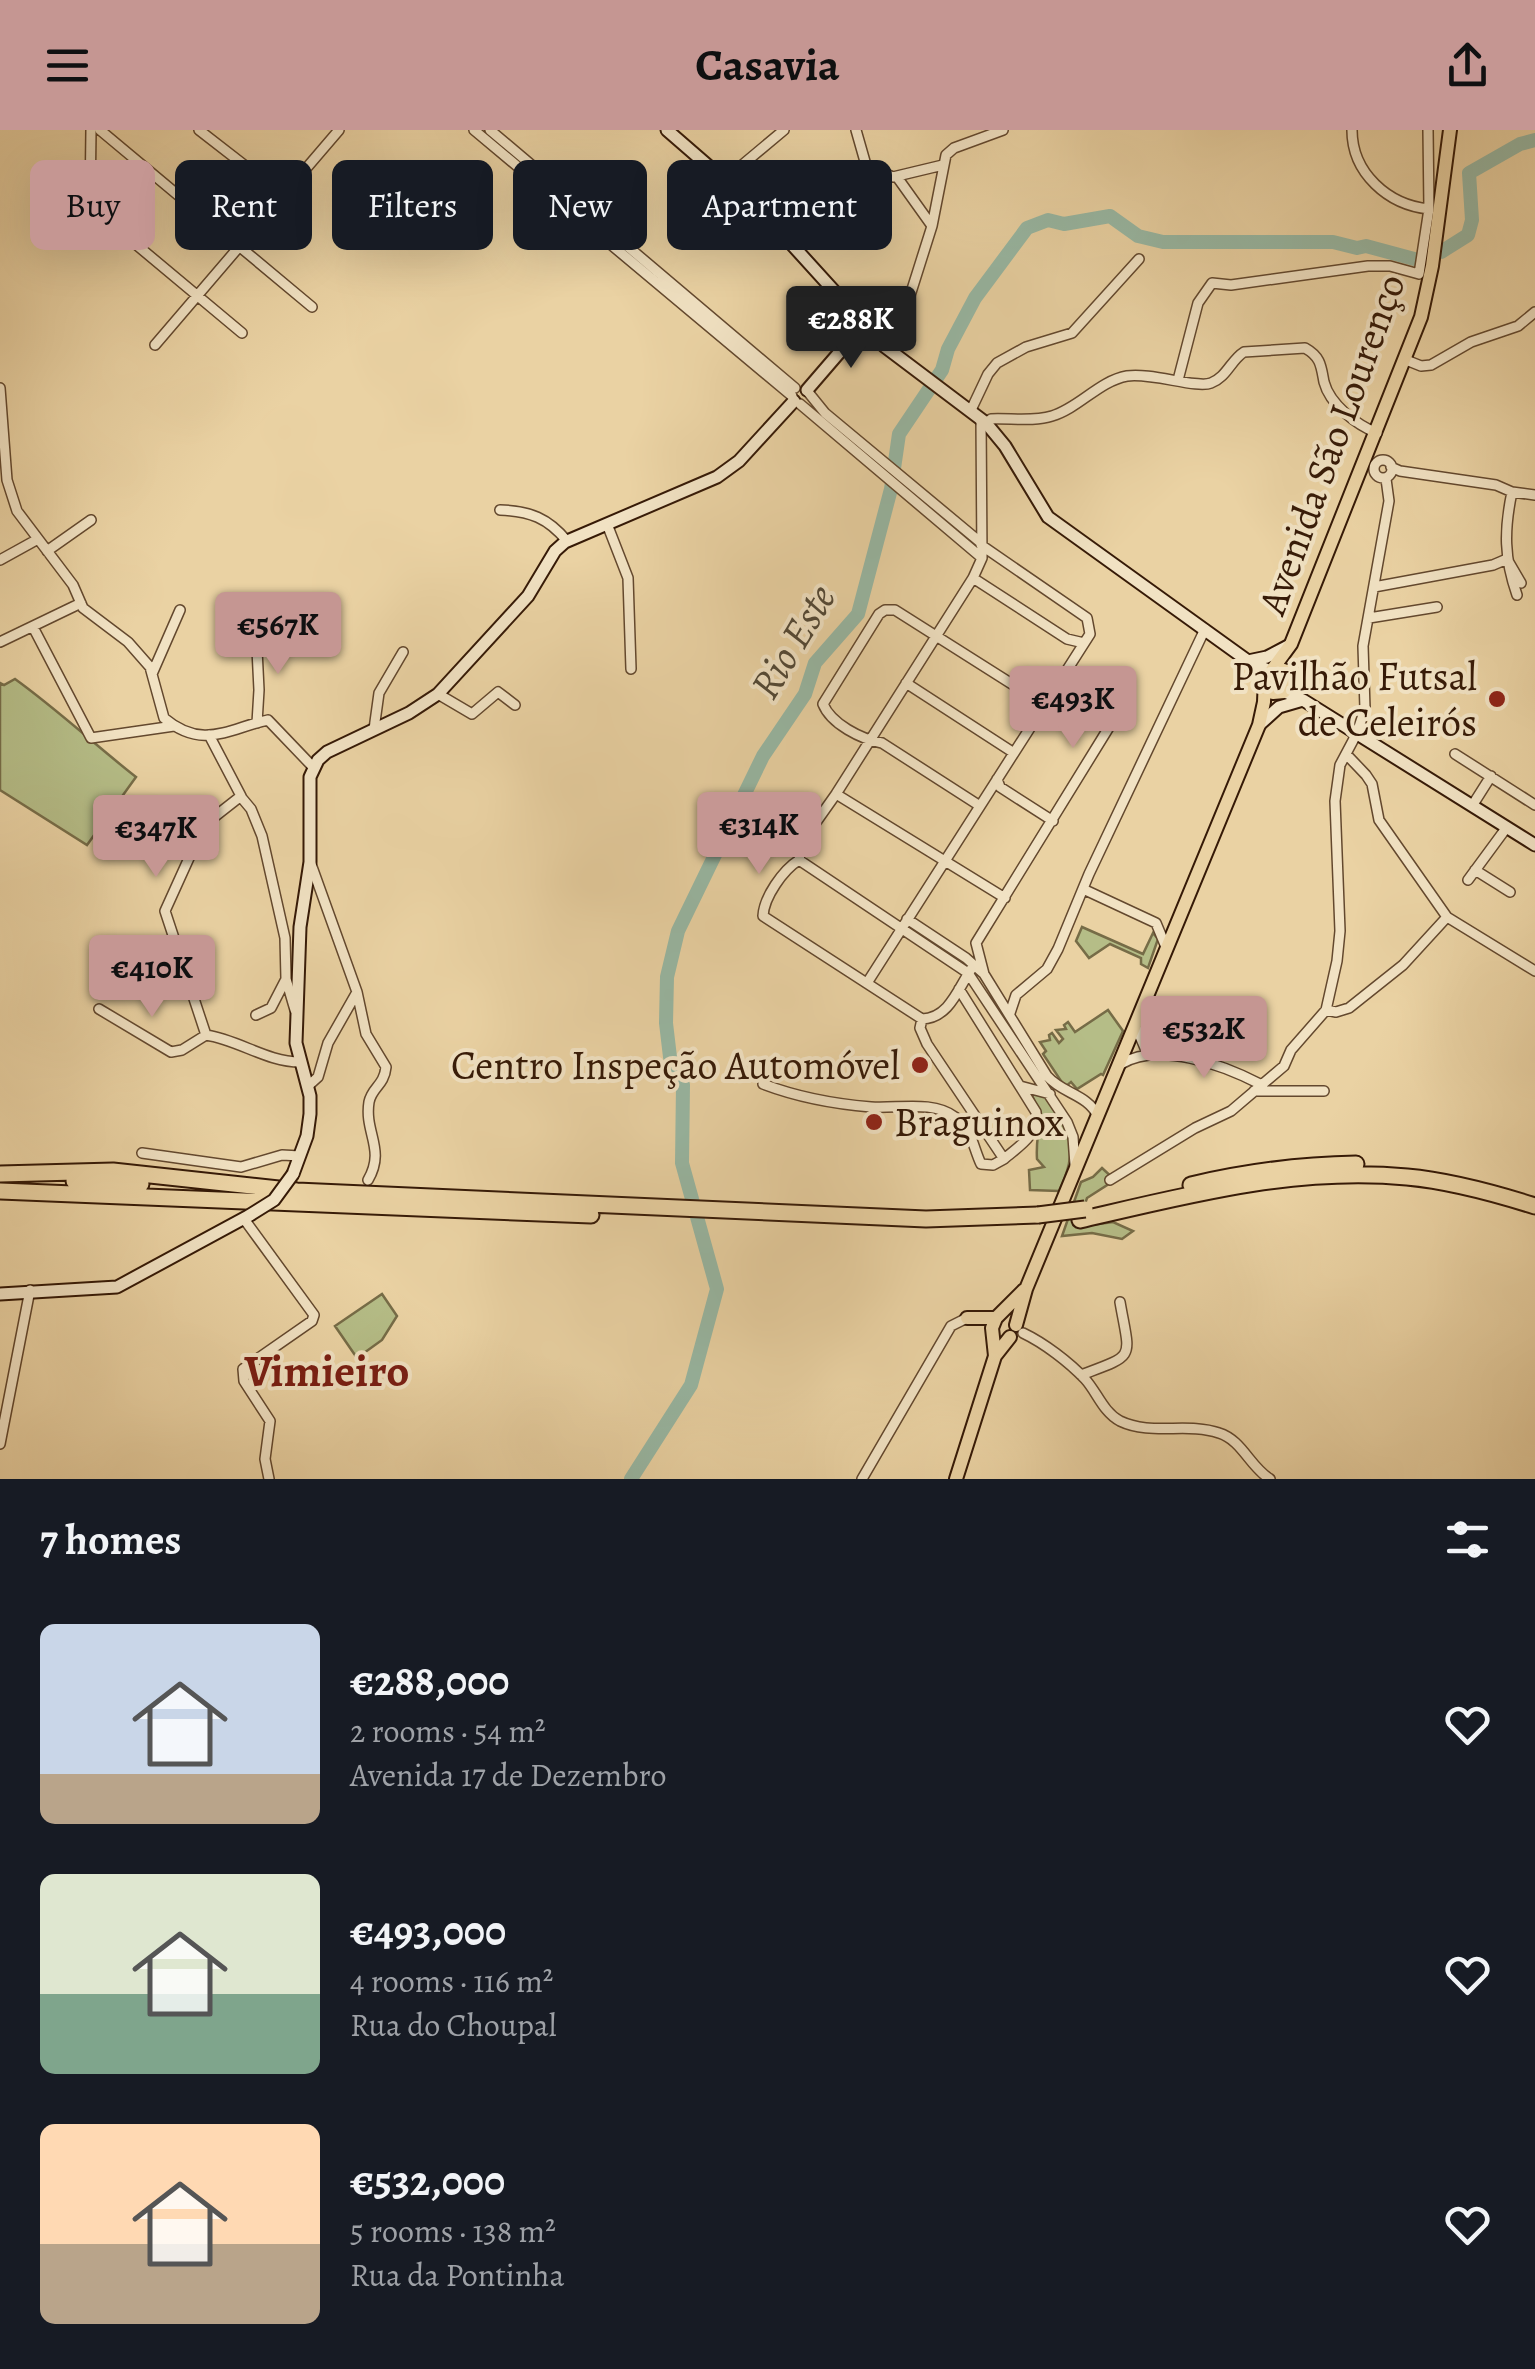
<!DOCTYPE html>
<html lang="en">
<head>
<meta charset="utf-8">
<style>
  :root { --surface:#171b24; --page:#20242c; --text:#f1f3f6; --muted:#9ea1a6; --accent:#c59692 }
  body { margin:0; font-family:Alegreya,serif; background:var(--page); color:var(--text); height:100vh; display:flex; flex-direction:column; font-size:38px; white-space:nowrap }
  * { box-sizing:border-box; margin:0 }
  p { font-size:32px; color:var(--muted) }
  .icon { flex:none; width:55px; height:55px; fill:none; stroke:currentColor; stroke-width:2; stroke-linecap:round; stroke-linejoin:round }
  .map { position:relative; height:1349px; overflow:hidden }
  .panel { display:flex; flex-direction:column; background:var(--surface); flex:1 }
  .panel>* { flex:none }
  .hud { position:absolute; left:30px; top:30px; width:1000px; height:90px; display:flex; gap:20px }
  .price { position:absolute; translate:-50% -85px; padding:0 22px; border-radius:10px; background:var(--accent); color:#111; font-size:32px; line-height:65px; filter:drop-shadow(0 2px 5px #0008) }
  .price::after { content:''; position:absolute; left:50%; top:60px; width:30px; height:22px; margin-left:-15px; background:inherit; clip-path:polygon(0 0,100% 0,50% 100%) }
  .price.selected { background:#222; color:#fff }
  ul { padding:0; list-style:none }
  li { display:flex; align-items:center; gap:30px; height:250px; padding:0 40px }
  li span { display:grid; place-items:center; flex:none; width:280px; height:200px; border-radius:15px; color:#555 }
  li>.icon { margin-inline-start:auto }
  span .icon { width:120px; height:120px; fill:#fffc; stroke-width:1 }
  li b { font-size:42px }
  h2 { display:flex; justify-content:space-between; align-items:center; height:120px; padding:0 40px; font-size:42px }
  .pill { padding:0 35px; border-radius:15px; background:var(--surface); box-shadow:0 10px 40px #0002; font-size:35px; line-height:90px }
  .pill.selected { background:var(--accent); color:#111 }
  header { display:flex; justify-content:space-between; align-items:center; height:130px; padding:0 40px; background:var(--accent); color:#111; font-size:45px; font-weight:700 }
  .map>svg:first-child { display:block }
  .green { fill:#b5bd87; stroke:#766c47; stroke-width:2.5 }
  .lines { fill:none; stroke-linecap:round; stroke-linejoin:round }
  .river { stroke:#98b8a4; stroke-width:14 }
  .street-casing { stroke:#63482e; stroke-width:12 }
  .secondary-casing { stroke:#361a07; stroke-width:15 }
  .primary-casing { stroke:#361a07; stroke-width:16 }
  .highway-casing { stroke:#361a07; stroke-width:19 }
  .street { stroke:#f1e2c3; stroke-width:9 }
  .secondary { stroke:#f1e2c3; stroke-width:11 }
  .primary { stroke:#ead2a3; stroke-width:12 }
  .highway { stroke:#ead2a3; stroke-width:15 }
  .secondary-bridge-casing { stroke:#361a07; stroke-width:15; stroke-linecap:butt }
  .highway-bridge-casing { stroke:#361a07; stroke-width:19; stroke-linecap:butt }
  .secondary-bridge { stroke:#f1e2c3; stroke-width:11 }
  .highway-bridge { stroke:#ead2a3; stroke-width:15 }
  .poi-dot { fill:#8f2418; stroke:#f1e2c3; stroke-width:4 }
  .labels { text-anchor:middle; stroke-width:8; stroke-linejoin:round; paint-order:stroke }
  .street-label { font-size:40px; fill:#361a07; stroke:#f1e2c3 }
  .poi-label { font-size:40px; fill:#361a07; stroke:#f1e2c3; text-anchor:end }
  .water-label { font-size:42px; font-style:italic; fill:#534936; stroke:#f1e2c3 }
  .quarter-label { font-size:45px; font-weight:bold; fill:#7a1f14; stroke:#f1e2c3 }
</style>
</head>
<body>
<header><svg class="icon" aria-label="menu" viewBox="0 0 24 24"><path d="M4 6h16M4 12h16M4 18h16"/></svg>Casavia<svg class="icon" aria-label="share" viewBox="0 0 24 24"><path d="M12 15V3M7 8l5-5 5 5M5 13v7h14v-7"/></svg></header>
<div class="map">
<svg width="1535" height="1349" viewBox="0 0 1535 1349">
  <rect width="100%" height="100%" fill="#ead2a3"/>
  <filter id="stains"><feTurbulence type="fractalNoise" baseFrequency=".002" numOctaves="4"/><feColorMatrix values="0 0 0 0 .2 0 0 0 0 .09 0 0 0 0 .02 0 0 0 .5 -.17"/></filter>
  <radialGradient id="worn" r=".72"><stop offset=".6" stop-color="#630" stop-opacity="0"/><stop offset="1" stop-color="#630" stop-opacity=".3"/></radialGradient>
  <path class="green" d="M15 549C58 580 95 615 136 647L87 715 0 660V553L4 555Z
    M1082 797 1143 824 1153 803 1158 809 1148 838 1141 834V828L1110 814 1089 828 1076 811Z
    M1108 880 1123 901 1103 945 1101 944 1077 959 1071 952 1065 957 1043 924 1046 921 1040 912 1050 910 1049 905 1052 903 1059 913 1063 909 1056 900 1066 899 1064 895 1068 892 1075 902Z
    M1031 963 1047 967C1071 1006 1079 1018 1059 1061L1030 1060 1029 1040 1044 1037 1037 1029C1035 999 1046 994 1031 963Z
    M1102 1038 1115 1050 1087 1068 1077 1097 1113 1092 1133 1101 1122 1109 1092 1103 1062 1106 1081 1052 1093 1047Z
    M382 1164 397 1186 382 1210 357 1228 335 1196Z"/>
  <g class="lines">
    <path class="river" d="M1441 122 1468 105 1472 90 1469 43 1520 14 1535 10
      M631 1349 691 1255 717 1159 682 1033 683 955 670 927 666 893 667 847 678 801 763 626 805 564 815 533 858 484 891 359 899 304 942 240 948 219 975 168 1027 98 1048 90 1064 94 1110 86 1138 106 1163 112H1333L1357 118 1366 116 1418 130"/>
    <defs>
      <path id="street" d="M91 0 90 76 242 203
        M100 0 312 177
        M199 0 284 66
        M474 0 792 266
        M490 0 795 258
        M856 0 866 35
        M1352 0C1352 43 1388 75 1429 79
        M866 35 893 47 943 35
        M897 47 932 96
        M723 51 784 0
        M791 113 866 35
        M155 215 339 0
        M889 220 896 210 932 96 946 25 954 18 1003 0
        M1406 230 1421 236 1431 235 1471 212 1518 196 1535 182
        M1178 250 1198 173 1212 153 1231 155 1368 136H1390L1419 144 1429 79 1428 0
        M0 258 7 350 17 381 73 455 83 478 128 512 150 537 164 588C203 621 230 598 268 590L313 637
        M808 262 825 283 980 412
        M800 274 982 428
        M971 280 988 244 997 233 1026 217 1072 203 1139 129
        M986 293 991 289C1010 288 1034 292 1052 286 1079 278 1099 251 1127 246 1151 242 1197 259 1211 253 1227 247 1231 230 1244 222L1305 218C1321 227 1321 236 1324 252 1330 275 1357 295 1377 303
        M1374 339a9 9 0 1 1 18 0a9 9 0 1 1-18 0Z
        M1391 337 1400 341 1496 355 1512 362 1535 365
        M1512 362C1504 400 1504 428 1517 465
        M500 380C530 381 548 388 567 411
        M607 394 628 448 631 539
        M47 421 91 390
        M1507 429 1521 453
        M0 430 38 409
        M973 448 1067 509 1084 513
        M1374 457 1493 435 1507 429
        M1369 488 1437 477
        M33 497 91 608 174 596
        M256 499 259 560 257 593
        M0 512 81 473
        M152 544 180 480
        M906 553 1014 623
        M438 564 472 584 498 562 515 575
        M374 599 379 563 403 522
        M1346 624 1366 645 1372 654 1379 690 1447 787 1535 841
        M1455 624 1535 675
        M997 649 1000 657 1053 691
        M836 664 1005 768
        M241 667 251 679 262 706 285 808 286 849 295 880
        M980 676 882 613C861 609 831 594 823 574L879 484 885 480H895L1045 575
        M1472 676 1491 646
        M799 730 802 712 836 664 973 448 982 428 981 289
        M799 730 968 843 1067 992 1073 1007 1075 1035
        M799 730C783 740 764 767 763 786L922 889C951 888 959 855 974 835
        M311 734 357 862 366 904 386 937C384 956 372 957 369 972 364 1003 386 1019 368 1050
        M1475 740 1510 762
        M1468 750 1507 697
        M1083 759 1156 793 1166 817
        M907 789 966 828 984 844 1047 946C1063 964 1087 964 1098 986
        M984 844 976 813 1111 594 1055 560
        M867 853 1090 504 1087 488 981 415
        M99 879 171 922 182 920 206 905C239 910 267 932 300 932
        M1326 880 1336 882 1349 878 1403 835 1447 787
        M1010 883 1016 865 1047 839 1058 819 1089 744 1205 499
        M256 885 271 878 286 849
        M922 889 920 898 927 914 1004 1029C1019 1016 1039 1005 1036 982L959 859
        M1136 897 1145 918 1152 923
        M206 905 165 781 204 695 241 666 209 605
        M1121 934C1159 911 1223 935 1260 954
        M763 954C797 967 835 974 871 977 897 979 933 970 955 987 972 999 973 1017 981 1034L993 1035 1004 1029
        M308 956 318 947 328 913 357 862
        M1020 956 1050 964
        M1254 961H1324
        M142 1023 241 1037 282 1025 300 1026
        M1110 1050 1195 998 1231 981 1284 936 1291 920 1326 880 1337 831 1340 801 1335 671 1340 635 1357 603 1365 579 1363 516 1389 371 1386 349
        M244 1089 314 1185 312 1191 243 1239 244 1251 270 1291 265 1329 269 1349
        M1023 1203C1044 1213 1069 1232 1085 1249 1097 1262 1103 1282 1120 1291 1151 1306 1187 1292 1219 1303 1242 1310 1250 1337 1270 1349
        M1081 1245C1137 1224 1130 1230 1120 1172
        M0 1314 30 1160
        M862 1349 951 1196 967 1188"/>
      <path id="secondary" d="M667 0 766 86 884 216 986 293 1005 316 1048 387 1248 531 1270 541
        M807 260 863 195
        M1248 531 1267 527 1288 516
        M1285 562 1303 570 1535 715
        M1259 595 1279 577 1303 570
        M293 1044 307 1006 310 984V966L296 913 300 797 310 732V647L318 630 327 622 409 583 438 564 528 466 555 421 565 412 717 347 739 331 794 271
        M0 1164 117 1157 250 1085"/>
      <path id="primary" d="M1272 540 1291 514 1421 187 1432 136 1450 0
        M1265 554 1273 563 1284 562 1290 553 1289 541
        M967 1188H996L1024 1160
        M1016 1195 1026 1159 1259 595 1264 572 1265 547 1276 538 1284 540 1289 547
        M995 1226 992 1198 996 1188
        M956 1349 995 1226 1010 1207"/>
      <path id="highway" d="M0 1044 113 1041 297 1061 926 1089 1038 1085
        M74 1051 141 1054
        M1191 1055C1246 1042 1299 1035 1356 1034
        M0 1061 591 1085
        M1080 1090C1187 1065 1297 1036 1407 1047 1451 1051 1494 1063 1535 1076"/>
    </defs>
    <use href="#street" class="street-casing"/>
    <use href="#secondary" class="secondary-casing"/>
    <use href="#primary" class="primary-casing"/>
    <use href="#highway" class="highway-casing"/>
    <use href="#street" class="street"/>
    <use href="#secondary" class="secondary"/>
    <use href="#primary" class="primary"/>
    <use href="#highway" class="highway"/>
    <defs>
      <path id="secondary-bridge" d="M250 1085 274 1070 293 1044"/>
      <path id="highway-bridge" d="M1038 1085 1085 1079"/>
    </defs>
    <use href="#secondary-bridge" class="secondary-bridge-casing"/>
    <use href="#highway-bridge" class="highway-bridge-casing"/>
    <use href="#secondary-bridge" class="secondary-bridge"/>
    <use href="#highway-bridge" class="highway-bridge"/>
  </g>
  <g class="poi-dot">
    <circle cx="1497" cy="569" r="10"/>
    <circle cx="920" cy="935" r="10"/>
    <circle cx="874" cy="992" r="10"/>
  </g>
  <g class="labels">
    <g class="street-label">
      <text transform="translate(1331 314) rotate(-70)" y="14">Avenida São Lourenço</text>
    </g>
    <g class="poi-label">
      <text x="1477" y="560">Pavilhão Futsal<tspan x="1477" dy="46">de Celeirós</tspan></text>
      <text x="900" y="949">Centro Inspeção Automóvel</text>
      <text x="894" y="1006" text-anchor="start">Braguinox</text>
    </g>
    <g class="water-label">
      <text transform="translate(792 511) rotate(-59)" y="15">Rio Este</text>
    </g>
    <g class="quarter-label">
      <text x="327" y="1256">Vimieiro</text>
    </g>
  </g>
  <rect width="100%" height="100%" filter="url(#stains)"/>
  <rect width="100%" height="100%" fill="url(#worn)"/>
</svg>
<b class="price selected" style="left:851px;top:241px">€288K</b>
<b class="price" style="left:278px;top:547px">€567K</b>
<b class="price" style="left:1073px;top:621px">€493K</b>
<b class="price" style="left:759px;top:747px">€314K</b>
<b class="price" style="left:156px;top:750px">€347K</b>
<b class="price" style="left:152px;top:890px">€410K</b>
<b class="price" style="left:1204px;top:951px">€532K</b>
<div class="hud">
<a class="pill selected">Buy</a>
<a class="pill">Rent</a>
<a class="pill">Filters</a>
<a class="pill">New</a>
<a class="pill">Apartment</a>
</div>
</div>
<section class="panel">
<h2>7 homes<svg class="icon" aria-label="filters" viewBox="0 0 24 24"><path d="M4 7h16M4 17h16"/><circle cx="9" cy="7" r="2"/><circle cx="15" cy="17" r="2"/></svg></h2>
<ul>
<li><span style="background:linear-gradient(#c9d6e8 75%,#b9a48a 0)"><svg class="icon" aria-label="home" viewBox="0 0 24 24"><path d="M3 11l9-7 9 7M6 9v11h12V9"/></svg></span><div><b>€288,000</b><p>2 rooms · 54 m²</p><p>Avenida 17 de Dezembro</p></div><svg class="icon" aria-label="heart" viewBox="0 0 24 24"><path d="M12 20l-8-8c-3-5 5-10 8-4 3-6 11-1 8 4z"/></svg></li>
<li><span style="background:linear-gradient(#dfe7d0 60%,#7fa58c 0)"><svg class="icon" aria-label="home" viewBox="0 0 24 24"><path d="M3 11l9-7 9 7M6 9v11h12V9"/></svg></span><div><b>€493,000</b><p>4 rooms · 116 m²</p><p>Rua do Choupal</p></div><svg class="icon" aria-label="heart" viewBox="0 0 24 24"><path d="M12 20l-8-8c-3-5 5-10 8-4 3-6 11-1 8 4z"/></svg></li>
<li><span style="background:linear-gradient(#ffd9b3 60%,#b9a48a 0)"><svg class="icon" aria-label="home" viewBox="0 0 24 24"><path d="M3 11l9-7 9 7M6 9v11h12V9"/></svg></span><div><b>€532,000</b><p>5 rooms · 138 m²</p><p>Rua da Pontinha</p></div><svg class="icon" aria-label="heart" viewBox="0 0 24 24"><path d="M12 20l-8-8c-3-5 5-10 8-4 3-6 11-1 8 4z"/></svg></li>
</ul>
</section>
</body>
</html>
